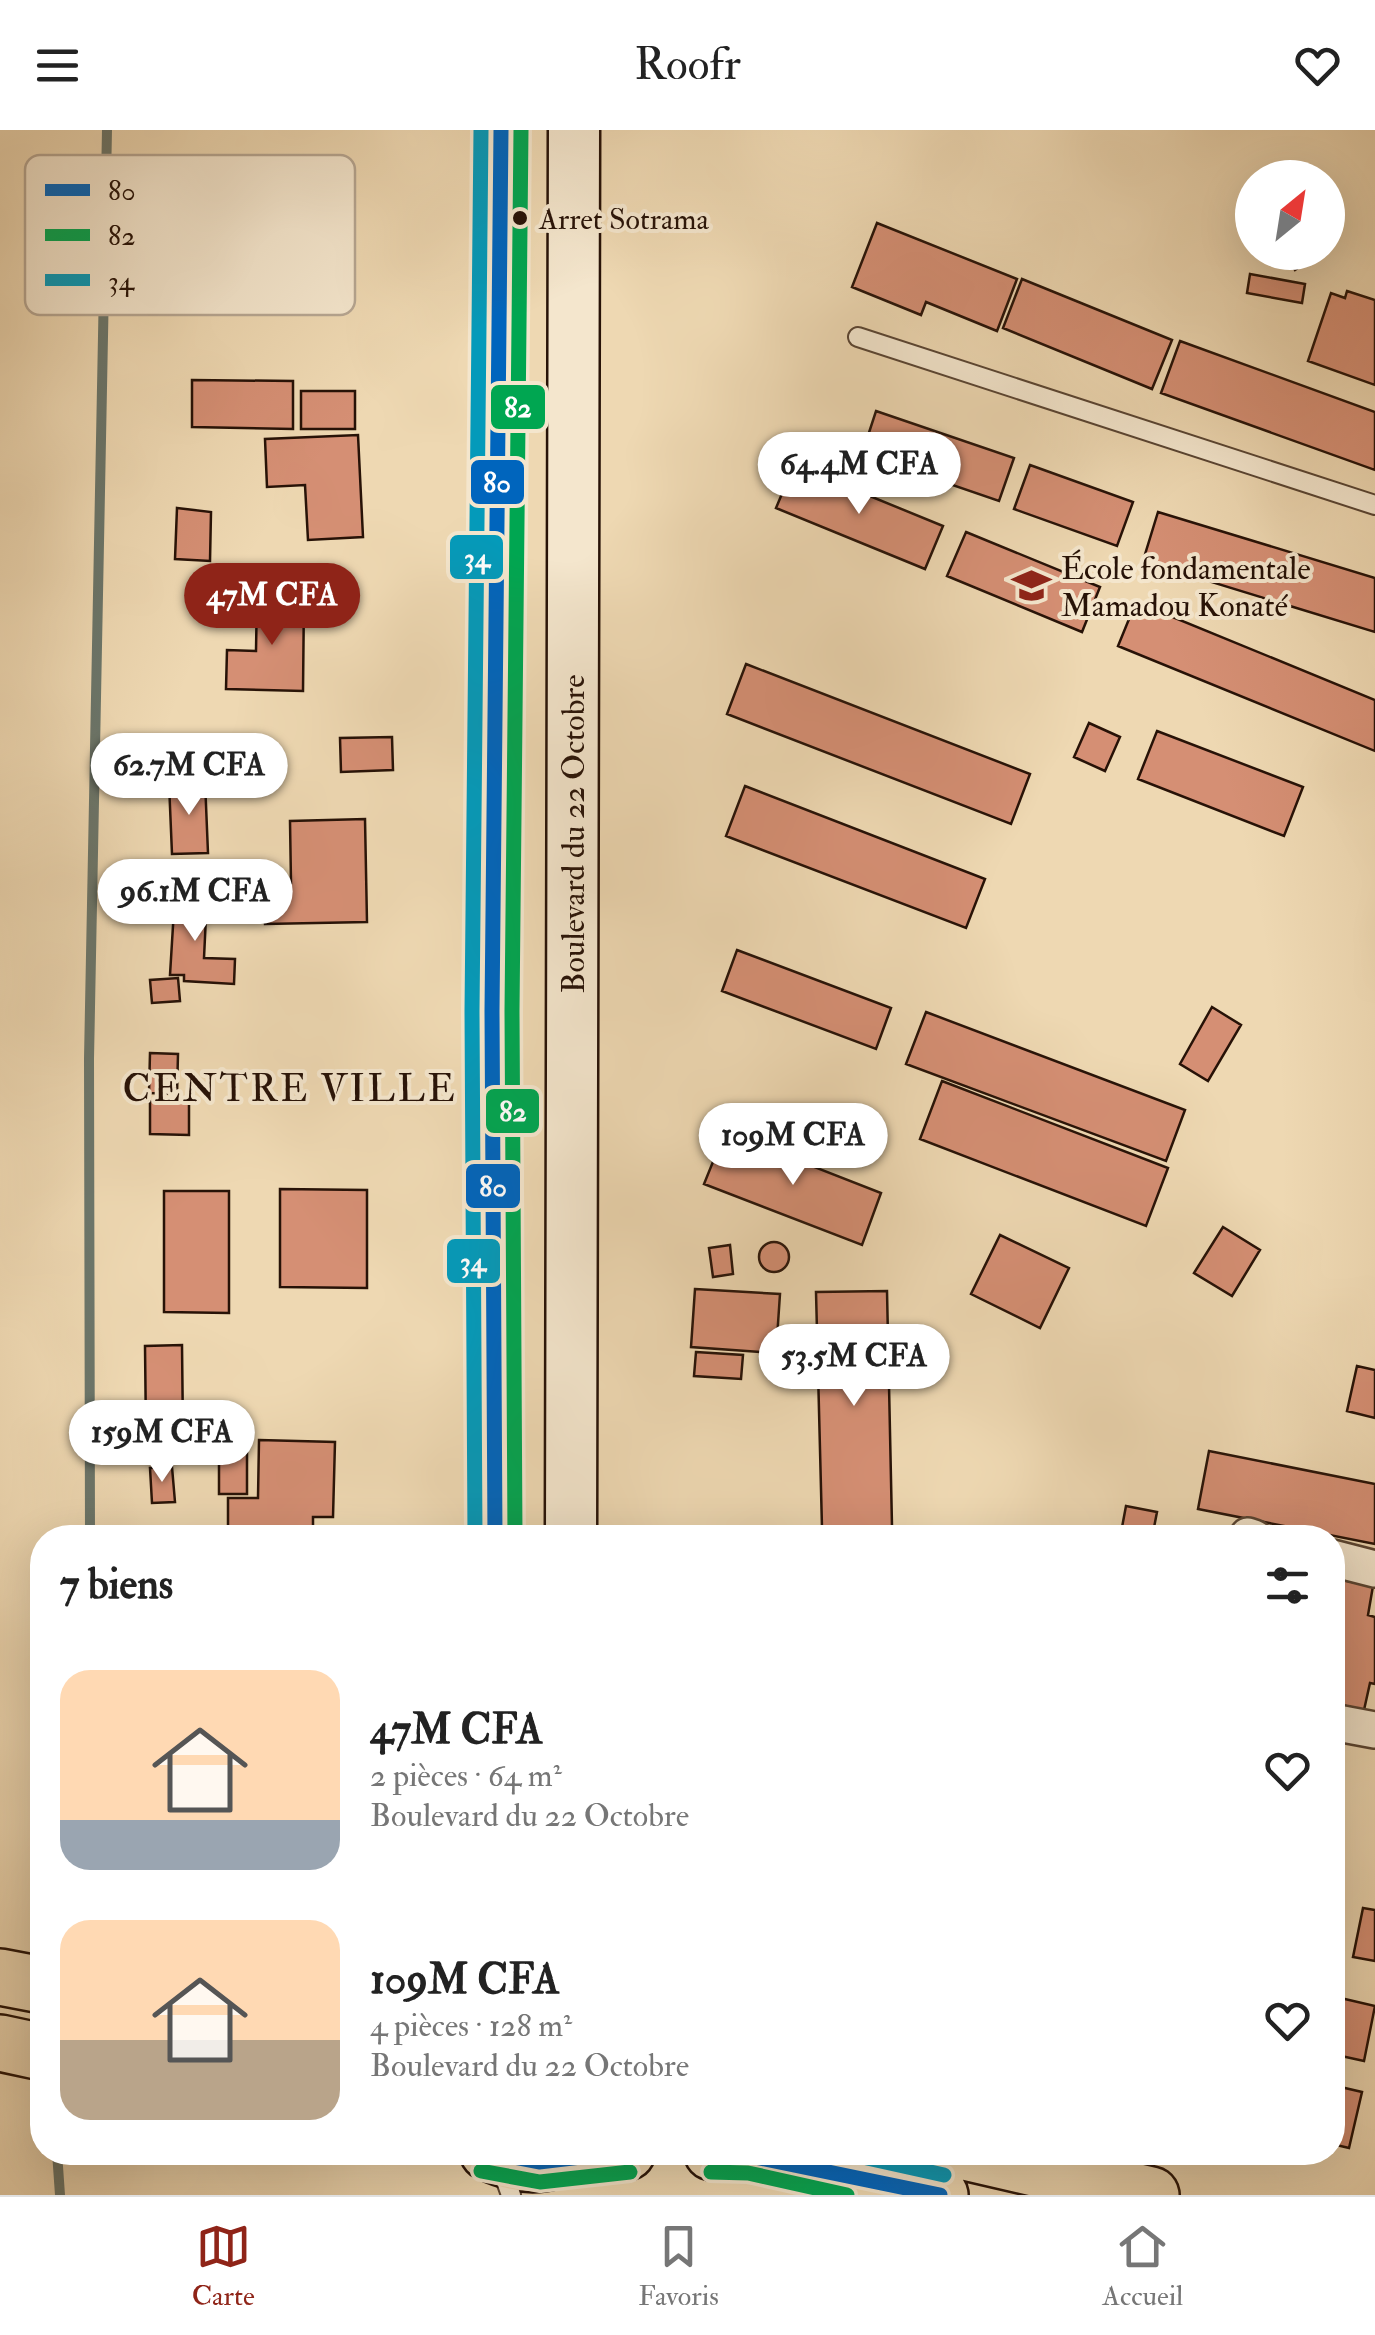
<!DOCTYPE html>
<html lang="fr">
<head>
<meta charset="utf-8">
<style>
  :root { --surface:#fff; --page:#f2f2f2; --text:#222; --muted:#767676; --line:#e0e0e0; --accent:#8f2418 }
  body { margin:0; font-family:"IM FELL Double Pica",serif; background:var(--page); color:var(--text); height:100vh; display:flex; flex-direction:column; font-size:38px; white-space:nowrap }
  * { box-sizing:border-box; margin:0 }
  p { font-size:32px; color:var(--muted) }
  .icon { flex:none; width:55px; height:55px; fill:none; stroke:currentColor; stroke-width:2; stroke-linecap:round; stroke-linejoin:round }
  .map { position:relative; flex:1; overflow:hidden }
  .side { position:absolute; left:30px; top:1395px; width:1315px; height:640px; display:flex; flex-direction:column; background:var(--surface); border-radius:40px; box-shadow:0 10px 40px #0002 }
  .side>* { flex:none }
  .needle { width:65px; rotate:30deg }
  .buttons { position:absolute; left:1235px; top:30px; display:grid; gap:20px }
  .buttons a { display:grid; place-items:center; width:110px; height:110px; border-radius:50%; background:var(--surface); box-shadow:0 10px 40px #0002; font-size:50px }
  .price { position:absolute; translate:-50% -85px; padding:0 22px; border-radius:35px; background:#fff; color:#222; font-size:32px; line-height:65px; filter:drop-shadow(0 2px 5px #0008) }
  .price::after { content:''; position:absolute; left:50%; top:60px; width:30px; height:22px; margin-left:-15px; background:inherit; clip-path:polygon(0 0,100% 0,50% 100%) }
  .price.on { background:var(--accent); color:#fff }
  ul { padding:0; list-style:none }
  li { display:flex; align-items:center; gap:30px; height:250px; padding:0 30px }
  li span { display:grid; place-items:center; flex:none; width:280px; height:200px; border-radius:30px; color:#555 }
  li>.icon { margin-inline-start:auto }
  span .icon { width:120px; height:120px; fill:#fffc; stroke-width:1 }
  li b { font-size:42px }
  h2 { display:flex; justify-content:space-between; align-items:center; height:120px; padding:0 30px; font-size:42px }
  header { display:flex; justify-content:space-between; align-items:center; height:130px; padding:0 30px; background:var(--surface); font-size:45px; font-weight:600 }
  .menu { display:flex; justify-content:space-around; align-items:center; height:140px; border-top:2px solid var(--line); background:var(--surface); font-size:28px; color:var(--muted) }
  .menu a { display:grid; justify-items:center; gap:5px }
  .menu .on { color:var(--accent) }
  .map>svg:first-child { display:block }
  .lines { fill:none; stroke-linecap:round; stroke-linejoin:round }
  .stream { stroke:#6b766b; stroke-width:10 }
  .building { fill:#d58f74; stroke:#271207; stroke-width:2.5 }
  .lane-casing { stroke:#594432; stroke-width:22 }
  .street-casing { stroke:#594432; stroke-width:40 }
  .secondary-casing { stroke:#271207; stroke-width:55 }
  .primary-casing { stroke:#271207; stroke-width:60 }
  .lane { stroke:#f4e6cd; stroke-width:18 }
  .street { stroke:#f4e6cd; stroke-width:35 }
  .secondary { stroke:#f4e6cd; stroke-width:50 }
  .primary { stroke:#eed8b2; stroke-width:55 }
  .bus-1-casing { stroke:#f4e6cd; stroke-width:22 }
  .bus-2-casing { stroke:#f4e6cd; stroke-width:22 }
  .bus-3-casing { stroke:#f4e6cd; stroke-width:22 }
  .bus-1 { stroke:#0065bd; stroke-width:15 }
  .bus-2 { stroke:#00a651; stroke-width:15 }
  .bus-3 { stroke:#049aba; stroke-width:15 }
  .bus-dot { fill:#271207; stroke:#f4e6cd; stroke-width:4 }
  .labels { text-anchor:middle; stroke-width:8; stroke-linejoin:round; paint-order:stroke }
  .bus-label { font-size:30px; fill:#271207; stroke:#f4e6cd; text-anchor:start }
  .poi-label { font-size:32px; fill:#271207; stroke:#f4e6cd; text-anchor:start }
  .street-label { font-size:32px; fill:#271207; stroke:#f4e6cd }
  .quarter-label { font-size:38px; letter-spacing:2.5px; fill:#271207; stroke:#f4e6cd }
  .key { fill:#f4e6cd; stroke:#b6a692; stroke-width:2.5 }
  .key-label { font-size:28px; fill:#271207 }
  .line-badge { stroke:#f4e6cd; stroke-width:4 }
  .badge-label { font-size:28px; text-anchor:middle; font-weight:bold; fill:#fff }
</style>
</head>
<body>
<header><svg class="icon" aria-label="menu" viewBox="0 0 24 24"><path d="M4 6h16M4 12h16M4 18h16"/></svg>Roofr<svg class="icon" aria-label="heart" viewBox="0 0 24 24"><path d="M12 20l-8-8c-3-5 5-10 8-4 3-6 11-1 8 4z"/></svg></header>
<div class="map">
<svg width="1375" height="2065" viewBox="0 0 1375 2065">
  <rect width="100%" height="100%" fill="#eed8b2"/>
  <filter id="stains"><feTurbulence type="fractalNoise" baseFrequency=".002" numOctaves="4"/><feColorMatrix values="0 0 0 0 .2 0 0 0 0 .09 0 0 0 0 .02 0 0 0 .5 -.17"/></filter>
  <radialGradient id="worn" r=".72"><stop offset=".6" stop-color="#630" stop-opacity="0"/><stop offset="1" stop-color="#630" stop-opacity=".3"/></radialGradient>
  <g class="lines">
    <path class="stream" d="M90 1408 89 929 107 0
      M57 2022 60 2065"/>
  </g>
  <path class="building" d="M877 93 1017 149 997 201 926 172 921 185 852 157Z
    M1284 122H1321L1295 140Z
    M1250 144 1305 154 1302 173 1247 163Z
    M1022 149 1172 210 1152 259 1003 198Z
    M1347 161 1375 170V255L1308 231 1331 163 1345 168Z
    M1180 211 1375 282V340L1161 263Z
    M192 250 293 251V299L192 297Z
    M301 261H355V299H301Z
    M876 281 1014 328 999 371 862 324Z
    M358 305 363 407 308 410 305 355 267 357 265 309Z
    M794 335 943 396 925 439 776 378Z
    M1030 335 1133 372 1117 416 1014 379Z
    M177 378 211 382 210 431 175 429Z
    M1158 382 1375 448V502L1143 431Z
    M966 402 1100 457 1082 502 947 446Z
    M257 464 304 465 303 561 226 559 227 520 256 521Z
    M1136 472 1375 570V621L1118 516Z
    M746 534 1030 644 1011 694 727 584Z
    M1089 593 1120 607 1105 641 1074 627Z
    M1157 601 1303 657 1284 706 1138 649Z
    M392 607 393 640 341 642 340 608Z
    M205 651 208 723 172 724 169 653Z
    M745 656 985 749 966 798 726 706Z
    M365 689 367 792 265 794 264 754 291 753 290 691Z
    M175 763 207 765 204 828 235 829 234 854 184 851V845H170Z
    M737 820 891 878 876 919 722 861Z
    M178 848 180 871 152 873 150 850Z
    M1212 877 1241 895 1208 951 1180 934Z
    M926 882 1185 980 1166 1031 906 934Z
    M150 923 178 924 177 964 149 963Z
    M942 951 1168 1038 1146 1096 920 1009Z
    M150 971H189V1005L150 1004Z
    M725 1002 881 1063 862 1115 704 1054Z
    M280 1059 367 1060V1158L280 1157Z
    M164 1061H229V1183L164 1182Z
    M1223 1097 1260 1120 1232 1166 1194 1143Z
    M1000 1105 1069 1138 1040 1198 971 1164Z
    M759 1127a15 15 0 1 1 30 0a15 15 0 1 1-30 0Z
    M730 1115 733 1144 713 1147 709 1118Z
    M695 1159 780 1164 776 1223 691 1217Z
    M887 1161 892 1396 822 1398 816 1162Z
    M182 1215 183 1303 146 1304 145 1216Z
    M696 1222 743 1225 741 1249 694 1246Z
    M1357 1236 1375 1240V1288L1347 1281Z
    M219 1306H247V1364H219Z
    M259 1310 335 1312 333 1387H313V1408L228 1407V1368H258Z
    M1209 1321 1375 1354V1414L1198 1379Z
    M172 1337 175 1372 152 1373 150 1338Z
    M1126 1376 1157 1382 1152 1408H1120Z
    M1332 1448 1373 1456 1368 1485 1375 1487V1554L1370 1553 1364 1580 1332 1573Z
    M1363 1778 1375 1780V1831L1353 1827Z
    M1332 1866 1375 1876 1364 1931 1332 1924Z
    M1332 1955 1362 1962 1349 2018 1332 2014Z"/>
  <g class="lines">
    <defs>
      <path id="lane" d="M858 207 1375 375
        M501 2037 511 2065"/>
      <path id="street" d="M1248 1406 1254 1408
        M1332 1428 1375 1439
        M1332 1592 1375 1600"/>
      <path id="secondary" d="M495 1408 492 881 501 0
        M571 1408 574 0"/>
      <path id="primary" d="M0 1847 42 1855
        M0 1913 42 1922
        M488 2022C515 2035 543 2040 570 2022
        M712 2022 750 2023 940 2065
        M965 2022 1151 2065
        M560 2029 627 2022"/>
    </defs>
    <use href="#lane" class="lane-casing"/>
    <use href="#street" class="street-casing"/>
    <use href="#secondary" class="secondary-casing"/>
    <use href="#primary" class="primary-casing"/>
    <use href="#lane" class="lane"/>
    <use href="#street" class="street"/>
    <use href="#secondary" class="secondary"/>
    <use href="#primary" class="primary"/>
    <defs>
      <path id="bus-1" d="M495 1408 492 881 501 0
        M489 2022 539 2032 623 2022
        M731 2022 940 2065"/>
      <path id="bus-2" d="M515 1408 512 881 521 0
        M481 2041 540 2052 630 2042
        M711 2042 748 2043 847 2065"/>
      <path id="bus-3" d="M475 1408 472 881 481 0
        M840 2022 944 2045"/>
    </defs>
    <use href="#bus-1" class="bus-1-casing"/>
    <use href="#bus-2" class="bus-2-casing"/>
    <use href="#bus-3" class="bus-3-casing"/>
    <use href="#bus-1" class="bus-1"/>
    <use href="#bus-2" class="bus-2"/>
    <use href="#bus-3" class="bus-3"/>
  </g>
  <defs>
    <symbol id="school-bare" viewBox="-9 -9 18 18"><path d="M0-5L7-2L0 1L-7-2ZM-4 1L0 2.5L4 1V4Q0 6-4 4Z" fill="#8f2418" stroke="#f4e6cd" stroke-width="2.5" paint-order="stroke"/></symbol>
  </defs>
  <g fill-rule="evenodd">
    <use href="#school-bare" x="1004" y="428" width="55" height="55"/>
  </g>
  <circle class="bus-dot" cx="520" cy="88" r="9"/>
  <g class="labels">
    <g class="bus-label">
      <text x="539" y="99">Arret Sotrama</text>
    </g>
    <g class="poi-label">
      <text x="1061" y="449">École fondamentale<tspan x="1061" dy="37">Mamadou Konaté</tspan></text>
    </g>
    <g class="street-label">
      <text transform="translate(573 704) rotate(-90)" y="11">Boulevard du 22 Octobre</text>
    </g>
    <g class="quarter-label">
      <text x="290" y="971">CENTRE VILLE</text>
    </g>
  </g>
  <rect x="25" y="25" width="330" height="160" rx="15" class="key"/>
  <rect x="45" y="54" width="45" height="12" fill="#0065bd"/>
  <rect x="45" y="99" width="45" height="12" fill="#00a651"/>
  <rect x="45" y="144" width="45" height="12" fill="#049aba"/>
  <g class="key-label">
    <text x="108" y="70">80</text>
    <text x="108" y="115">82</text>
    <text x="108" y="160">34</text>
  </g>
  <g class="line-badge">
    <rect x="489" y="253" width="58" height="48" rx="10" fill="#00a651"/>
    <rect x="469" y="328" width="57" height="48" rx="10" fill="#0065bd"/>
    <rect x="448" y="403" width="57" height="48" rx="10" fill="#049aba"/>
    <rect x="484" y="957" width="57" height="48" rx="10" fill="#00a651"/>
    <rect x="464" y="1032" width="58" height="48" rx="10" fill="#0065bd"/>
    <rect x="445" y="1107" width="57" height="48" rx="10" fill="#049aba"/>
  </g>
  <g class="badge-label">
    <text x="518" y="287">82</text>
    <text x="497" y="362">80</text>
    <text x="477" y="437">34</text>
    <text x="513" y="991">82</text>
    <text x="493" y="1066">80</text>
    <text x="473" y="1141">34</text>
  </g>
  <rect width="100%" height="100%" filter="url(#stains)"/>
  <rect width="100%" height="100%" fill="url(#worn)"/>
</svg>
<div class="buttons">
<a><svg class="needle" viewBox="-14 -14 28 28"><path d="M0-13l5 13h-10z" fill="#e53935"/><path d="M0 13l5-13h-10z" fill="#767676"/></svg></a>
</div>
<b class="price" style="left:859px;top:387px">64.4M CFA</b>
<b class="price on" style="left:272px;top:518px">47M CFA</b>
<b class="price" style="left:189px;top:688px">62.7M CFA</b>
<b class="price" style="left:195px;top:814px">96.1M CFA</b>
<b class="price" style="left:793px;top:1058px">109M CFA</b>
<b class="price" style="left:854px;top:1279px">53.5M CFA</b>
<b class="price" style="left:162px;top:1355px">159M CFA</b>
<section class="side">
<h2>7 biens<svg class="icon" aria-label="filters" viewBox="0 0 24 24"><path d="M4 7h16M4 17h16"/><circle cx="9" cy="7" r="2"/><circle cx="15" cy="17" r="2"/></svg></h2>
<ul>
<li><span style="background:linear-gradient(#ffd9b3 75%,#9aa5b1 0)"><svg class="icon" aria-label="home" viewBox="0 0 24 24"><path d="M3 11l9-7 9 7M6 9v11h12V9"/></svg></span><div><b>47M CFA</b><p>2 pièces · 64 m²</p><p>Boulevard du 22 Octobre</p></div><svg class="icon" aria-label="heart" viewBox="0 0 24 24"><path d="M12 20l-8-8c-3-5 5-10 8-4 3-6 11-1 8 4z"/></svg></li>
<li><span style="background:linear-gradient(#ffd9b3 60%,#b9a48a 0)"><svg class="icon" aria-label="home" viewBox="0 0 24 24"><path d="M3 11l9-7 9 7M6 9v11h12V9"/></svg></span><div><b>109M CFA</b><p>4 pièces · 128 m²</p><p>Boulevard du 22 Octobre</p></div><svg class="icon" aria-label="heart" viewBox="0 0 24 24"><path d="M12 20l-8-8c-3-5 5-10 8-4 3-6 11-1 8 4z"/></svg></li>
</ul>
</section>
</div>
<nav class="menu">
<a class="on"><svg class="icon" aria-label="map" viewBox="0 0 24 24"><path d="M3 6l6-2 6 2 6-2v14l-6 2-6-2-6 2zM9 4v14M15 6v14"/></svg>Carte</a>
<a><svg class="icon" aria-label="saved" viewBox="0 0 24 24"><path d="M7 4h10v16l-5-4-5 4z"/></svg>Favoris</a>
<a><svg class="icon" aria-label="home" viewBox="0 0 24 24"><path d="M3 11l9-7 9 7M6 9v11h12V9"/></svg>Accueil</a>
</nav>
</body>
</html>
